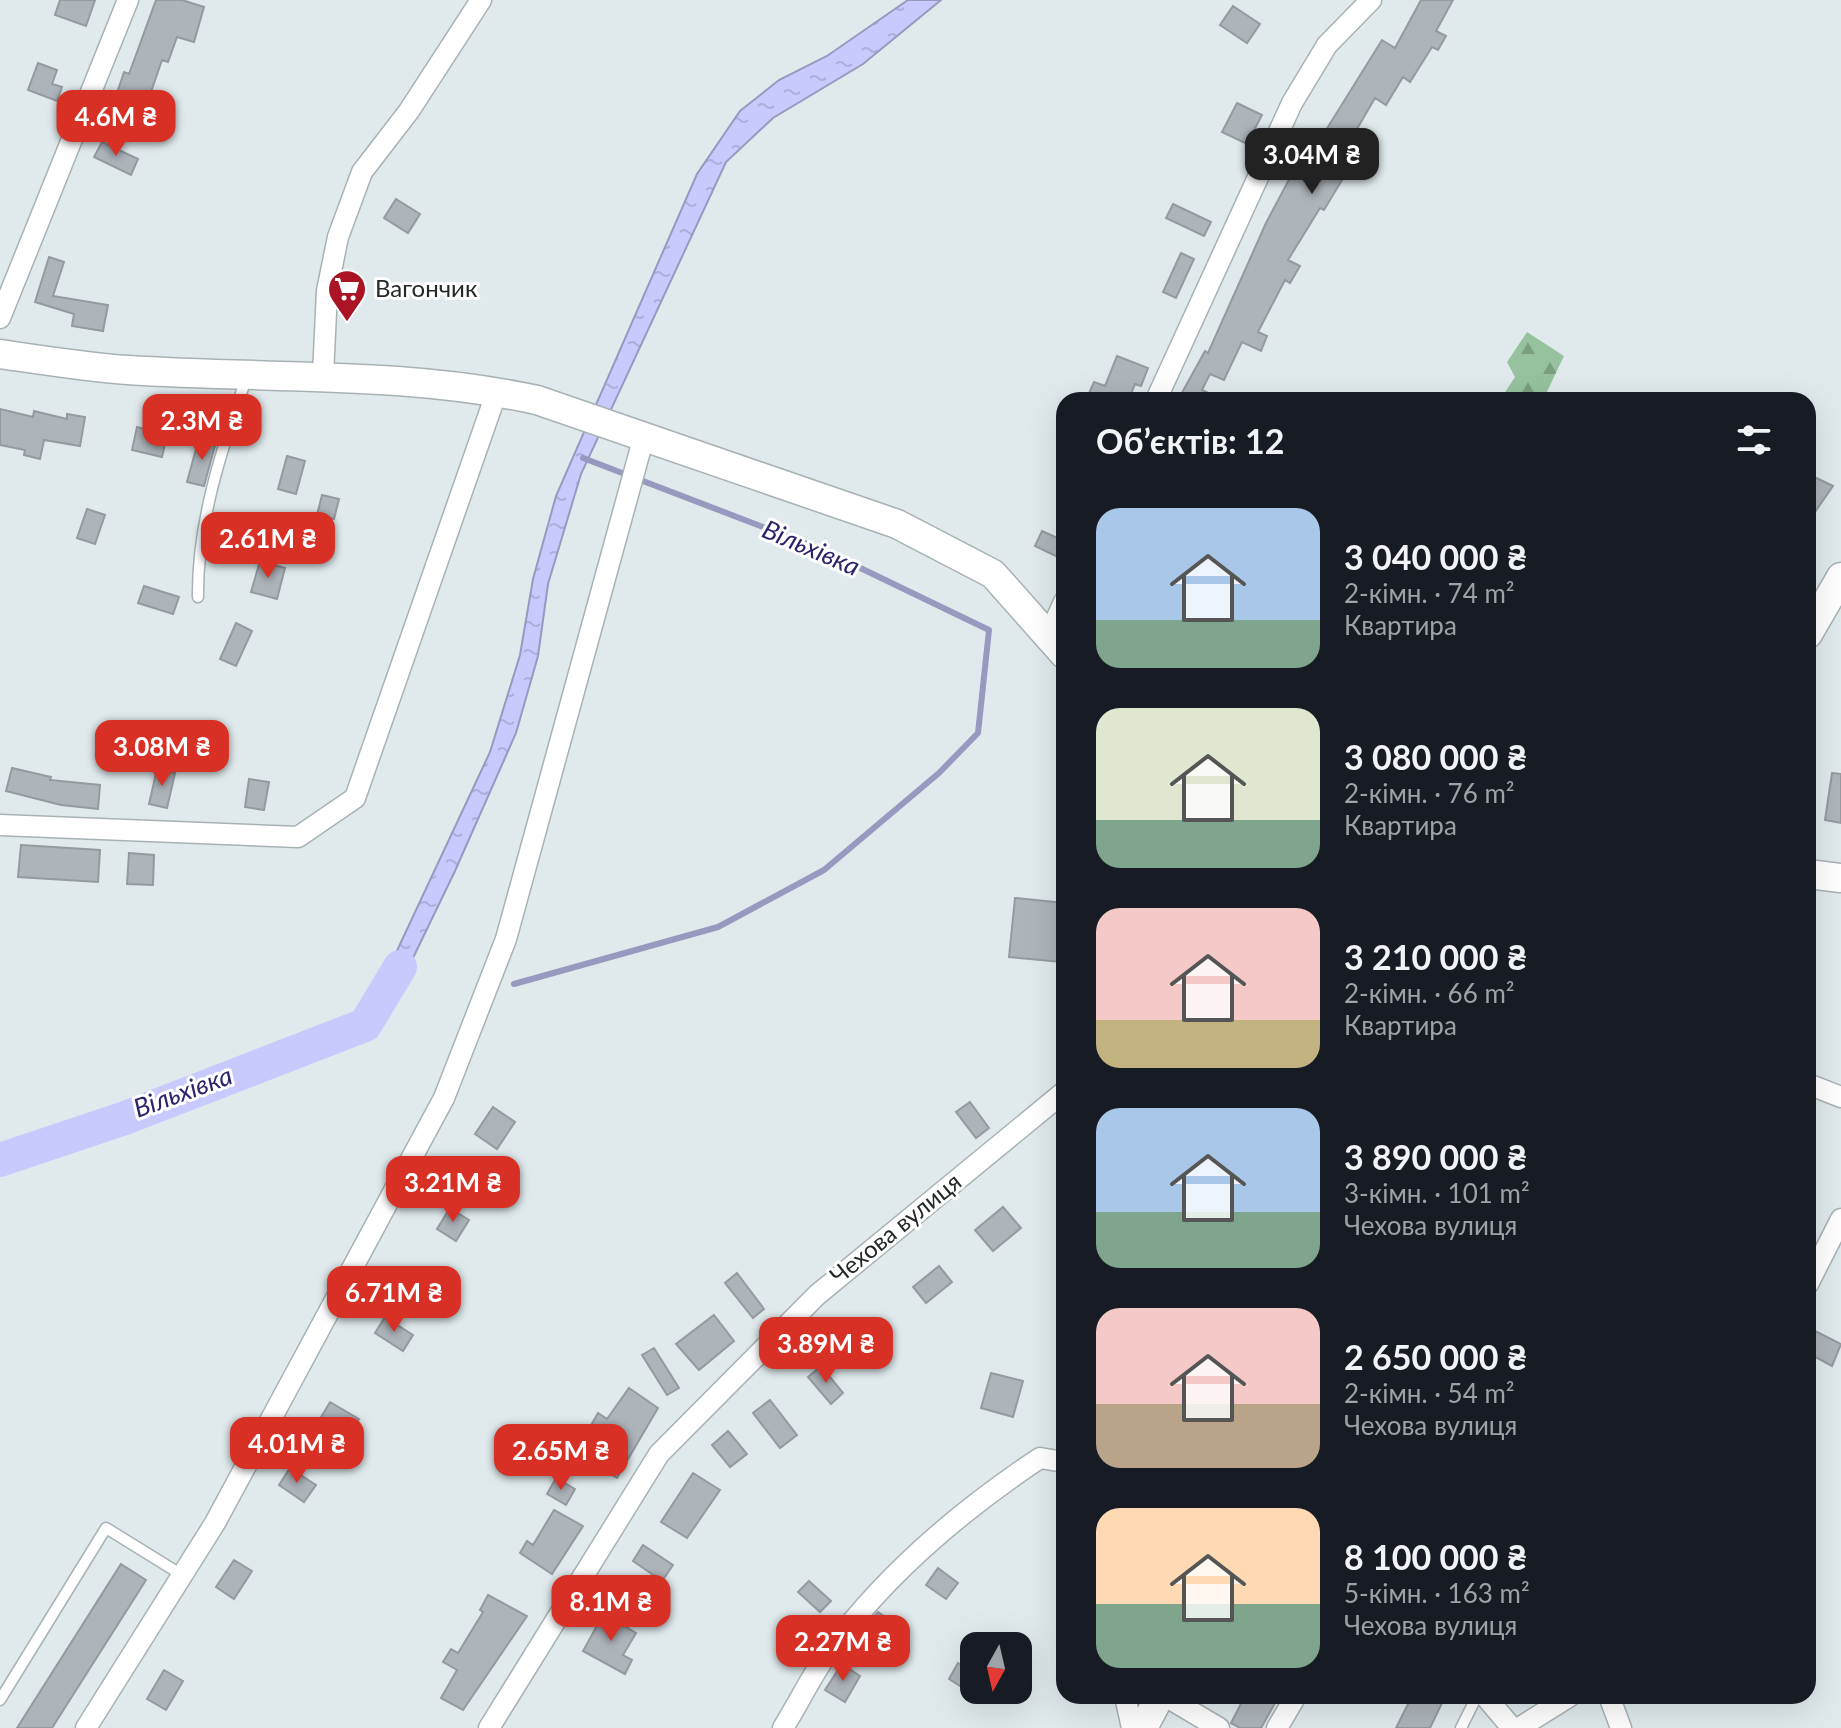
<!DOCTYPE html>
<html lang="uk">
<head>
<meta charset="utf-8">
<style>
  :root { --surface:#171b24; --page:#242831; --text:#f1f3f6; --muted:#9ea1a6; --accent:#d93025 }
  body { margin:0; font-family:Lato,sans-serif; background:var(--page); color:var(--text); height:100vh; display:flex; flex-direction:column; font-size:30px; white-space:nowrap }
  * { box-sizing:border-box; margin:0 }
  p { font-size:26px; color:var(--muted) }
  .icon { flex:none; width:44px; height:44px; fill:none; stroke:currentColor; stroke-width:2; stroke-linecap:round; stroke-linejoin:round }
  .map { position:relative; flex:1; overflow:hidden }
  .sheet { position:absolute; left:1056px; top:392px; width:760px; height:1312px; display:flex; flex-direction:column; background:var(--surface); border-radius:24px; box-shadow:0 8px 32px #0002 }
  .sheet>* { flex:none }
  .needle { width:52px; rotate:188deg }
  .controls { position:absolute; left:960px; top:1632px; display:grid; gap:16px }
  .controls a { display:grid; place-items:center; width:72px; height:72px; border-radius:16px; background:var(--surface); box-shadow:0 8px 32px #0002; font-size:40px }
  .price { position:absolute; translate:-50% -68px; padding:0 18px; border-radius:16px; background:var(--accent); color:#fff; font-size:26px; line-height:52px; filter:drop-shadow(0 2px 4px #0008) }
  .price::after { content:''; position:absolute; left:50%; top:48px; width:24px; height:18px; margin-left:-12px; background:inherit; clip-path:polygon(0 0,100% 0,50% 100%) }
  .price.active { background:#222; color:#fff }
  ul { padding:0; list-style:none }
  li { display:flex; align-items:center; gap:24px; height:200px; padding:0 40px }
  li span { display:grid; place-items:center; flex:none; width:224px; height:160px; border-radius:24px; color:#555 }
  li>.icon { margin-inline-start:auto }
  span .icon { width:96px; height:96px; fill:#fffc; stroke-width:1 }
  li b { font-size:34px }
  h2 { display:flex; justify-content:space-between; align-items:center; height:96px; padding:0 40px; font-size:34px }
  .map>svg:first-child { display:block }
  .forest { fill:url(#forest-firs) }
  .water { fill:url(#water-ripples); stroke:#9799be; stroke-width:2 }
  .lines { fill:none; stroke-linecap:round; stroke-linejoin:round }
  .stream { stroke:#9799be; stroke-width:6 }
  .river { stroke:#c8cafe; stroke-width:34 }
  .building { fill:#adb4ba; stroke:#949aa0; stroke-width:2 }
  .lane-casing { stroke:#a8b2b5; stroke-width:13 }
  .street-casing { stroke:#a8b2b5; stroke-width:23 }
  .secondary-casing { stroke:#a8b2b5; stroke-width:31 }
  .lane { stroke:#fff; stroke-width:10 }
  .street { stroke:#fff; stroke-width:20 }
  .secondary { stroke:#fff; stroke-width:28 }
  .labels { text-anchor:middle; stroke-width:6; stroke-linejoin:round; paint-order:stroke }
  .poi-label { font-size:24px; fill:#242829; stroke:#fff; text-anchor:start }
  .street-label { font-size:24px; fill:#242829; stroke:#fff }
  .water-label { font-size:26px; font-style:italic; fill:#2c236a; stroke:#fff }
</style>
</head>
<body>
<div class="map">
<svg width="1841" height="1728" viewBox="0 0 1841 1728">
  <defs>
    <pattern id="forest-firs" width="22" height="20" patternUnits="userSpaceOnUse" patternTransform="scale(2)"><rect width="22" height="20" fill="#96c39d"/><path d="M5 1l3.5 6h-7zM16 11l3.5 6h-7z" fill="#7a9e80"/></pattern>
    <pattern id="water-ripples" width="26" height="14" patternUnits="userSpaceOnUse" patternTransform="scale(2)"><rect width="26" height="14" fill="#c8cafe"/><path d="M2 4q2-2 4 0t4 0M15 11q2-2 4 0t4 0" fill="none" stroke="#acaeda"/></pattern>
  </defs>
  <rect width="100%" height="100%" fill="#e0eaed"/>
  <path class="forest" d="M1527 332 1564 356 1543 400H1500L1515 377 1507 362Z"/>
  <path class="water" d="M908 0H941L863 64 773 118 726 162 581 474 548 584 538 656 516 733 455 871 398 989 382 1013 372 1004 490 752 520 655 533 579 556 496 697 174 740 111 779 80 827 56Z"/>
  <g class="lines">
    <path class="stream" d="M514 984 718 927 824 870 939 773 978 733 989 630 823 550 583 458"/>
    <path class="river" d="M0 1160 125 1118 365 1025 400 967"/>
  </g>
  <path class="building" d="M60 0H95L86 26 55 15Z
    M156 0H182L204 7 194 42 177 37 168 62 162 60 141 121 111 111 124 72 129 74Z
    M1421 0H1453L1436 31 1446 36 1438 50 1432 47 1410 82 1403 77 1386 105 1375 98 1343 153 1358 162 1349 177 1345 175 1324 210 1320 208 1288 260 1300 266 1290 283 1285 280 1258 332 1267 336 1261 351 1242 342 1224 380 1210 374 1202 390 1223 400H1178L1205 351 1208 353 1266 223 1293 172 1298 175 1382 40 1395 48Z
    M1233 6 1260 24 1247 43 1220 25Z
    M38 63 57 70 52 84 62 87 57 101 28 90Z
    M1237 103 1262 115 1247 144 1222 132Z
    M102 142 138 159 131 175 94 157Z
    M396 199 420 214 408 233 384 218Z
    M1173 204 1211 222 1204 236 1166 218Z
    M1181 253 1194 259 1176 298 1163 292Z
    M49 257 64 262 53 296 108 305 103 331 72 326 74 314 35 302Z
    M1117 356 1148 368 1141 386 1135 384 1130 396 1138 400H1086L1094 382 1105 386Z
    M0 409 33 417 34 411 67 419V414L85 417 80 446 44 440 40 459 24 455 25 450 0 445Z
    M137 427 167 435 162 457 132 450Z
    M199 438 216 442 204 486 187 482Z
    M287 456 305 461 296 494 278 489Z
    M1808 474 1833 486 1808 522Z
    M322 495 339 499 334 519 317 515Z
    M87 509 105 515 95 544 77 538Z
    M1042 531 1064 541V560L1035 546Z
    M260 561 285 568 277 599 251 592Z
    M144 586 179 597 173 614 138 603Z
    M236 623 252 631 236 666 220 659Z
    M12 768 51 777 50 780 100 785 98 809 61 805 6 791Z
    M157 769 175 773 167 808 149 804Z
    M1832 773 1841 774V823L1825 820Z
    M249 779 269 782 264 810 245 807Z
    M21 845 100 850 98 882 18 877Z
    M129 853 154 855 153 885 127 884Z
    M1015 898 1064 903 1061 962 1009 957Z
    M970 1102 989 1128 976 1138 956 1112Z
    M493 1107 515 1122 497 1149 475 1134Z
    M1003 1207 1021 1228 993 1251 975 1230Z
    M450 1208 469 1220 456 1241 437 1229Z
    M939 1266 952 1282 926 1303 913 1287Z
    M737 1273 764 1309 753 1318 725 1283Z
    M714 1315 734 1341 699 1370 676 1344Z
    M385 1317 413 1335 403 1351 375 1333Z
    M1815 1331 1841 1344 1832 1366 1808 1353Z
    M654 1348 679 1388 667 1395 642 1355Z
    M821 1366 843 1393 831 1404 808 1377Z
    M991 1373 1023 1381 1013 1417 981 1408Z
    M629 1388 658 1408 617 1478 590 1462 606 1436 590 1427 598 1413 607 1419Z
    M770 1400 797 1435 780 1448 753 1413Z
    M330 1402 359 1419 349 1437 320 1419Z
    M728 1431 747 1454 730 1467 712 1445Z
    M290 1468 316 1485 304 1502 279 1485Z
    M693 1473 720 1490 687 1538 661 1522Z
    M556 1478 575 1489 566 1505 547 1494Z
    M554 1510 583 1526 552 1574 520 1553 527 1541 533 1545Z
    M643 1545 673 1565 662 1581 633 1561Z
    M234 1560 252 1571 234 1599 216 1587Z
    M121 1564 146 1580 52 1728H17Z
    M938 1568 958 1583 946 1599 926 1585Z
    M809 1581 831 1601 820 1612 798 1592Z
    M488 1595 527 1616 463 1710 441 1698 457 1670 443 1662 451 1649 458 1653 483 1612 480 1610Z
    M878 1612 894 1623 888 1632 905 1644 896 1659 861 1636Z
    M604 1613 636 1633 623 1655 632 1660 625 1674 583 1651Z
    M809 1627 822 1637 805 1661 792 1651Z
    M958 1663 974 1673V1695L949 1679Z
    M842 1664 860 1676 845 1702 825 1690Z
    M164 1670 183 1681 166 1710 147 1699Z
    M1245 1696H1279L1261 1728H1240L1231 1723Z
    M1412 1696H1433L1443 1701 1430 1728H1396Z"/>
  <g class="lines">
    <defs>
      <path id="lane" d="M198 597C197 523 222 448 246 379
        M0 1700 106 1528 182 1575
        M1461 1728 1477 1696"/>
      <path id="street" d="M0 318 128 0
        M323 375 327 291 338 237 362 172 409 111 481 0
        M1156 400 1292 103 1327 45 1371 0
        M1047 639 1064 602
        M0 825 298 837 355 798 497 391
        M1808 1084 1841 1097
        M1808 1284 1841 1219
        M1125 1696 1132 1728
        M1165 1696 1219 1728
        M1485 1696 1512 1728
        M1609 1696 1621 1728
        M86 1728 215 1523 444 1098 506 939 643 440
        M489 1728 659 1454 817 1295 1064 1092
        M783 1728C798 1704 811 1677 827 1654 884 1576 960 1511 1040 1458L1064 1462
        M1277 1728 1296 1696
        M1519 1728 1570 1696"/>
      <path id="secondary" d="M0 354C42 360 85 367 128 370 264 379 402 371 537 400L897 524 993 574 1064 654
        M1808 634 1841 577
        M1808 874 1841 878
        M1143 1728 1160 1696"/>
    </defs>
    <use href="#lane" class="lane-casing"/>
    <use href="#street" class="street-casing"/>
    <use href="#secondary" class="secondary-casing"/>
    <use href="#lane" class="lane"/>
    <use href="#street" class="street"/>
    <use href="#secondary" class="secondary"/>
  </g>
  <defs>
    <symbol id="supermarket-pin" viewBox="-11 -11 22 30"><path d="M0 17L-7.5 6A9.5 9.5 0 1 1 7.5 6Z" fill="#aa1425" stroke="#fff"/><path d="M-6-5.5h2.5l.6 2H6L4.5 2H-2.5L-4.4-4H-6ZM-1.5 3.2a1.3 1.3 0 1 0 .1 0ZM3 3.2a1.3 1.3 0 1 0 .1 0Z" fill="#fff"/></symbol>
  </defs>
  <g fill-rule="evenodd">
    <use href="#supermarket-pin" x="325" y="267" width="44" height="60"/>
  </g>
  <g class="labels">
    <g class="poi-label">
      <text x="375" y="297">Вагончик</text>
    </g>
    <g class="street-label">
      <text transform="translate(896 1229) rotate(-39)" y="8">Чехова вулиця</text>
    </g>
    <g class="water-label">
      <text transform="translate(811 548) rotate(23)" y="9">Вільхівка</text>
      <text transform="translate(183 1092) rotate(-20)" y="9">Вільхівка</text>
    </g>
  </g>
</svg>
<div class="controls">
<a><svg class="needle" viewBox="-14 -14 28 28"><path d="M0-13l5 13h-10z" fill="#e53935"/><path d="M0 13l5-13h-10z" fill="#9ea1a6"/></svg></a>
</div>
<b class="price" style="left:116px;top:158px">4.6M ₴</b>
<b class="price active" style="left:1312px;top:196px">3.04M ₴</b>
<b class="price" style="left:202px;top:462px">2.3M ₴</b>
<b class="price" style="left:268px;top:580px">2.61M ₴</b>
<b class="price" style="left:162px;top:788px">3.08M ₴</b>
<b class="price" style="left:453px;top:1224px">3.21M ₴</b>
<b class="price" style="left:394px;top:1334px">6.71M ₴</b>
<b class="price" style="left:826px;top:1385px">3.89M ₴</b>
<b class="price" style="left:297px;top:1485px">4.01M ₴</b>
<b class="price" style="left:561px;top:1492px">2.65M ₴</b>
<b class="price" style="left:611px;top:1643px">8.1M ₴</b>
<b class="price" style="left:843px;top:1683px">2.27M ₴</b>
<section class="sheet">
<h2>Об’єктів: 12<svg class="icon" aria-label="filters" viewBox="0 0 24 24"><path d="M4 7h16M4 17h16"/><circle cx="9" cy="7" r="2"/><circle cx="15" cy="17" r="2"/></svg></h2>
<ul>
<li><span style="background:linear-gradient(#a9c7e8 70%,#7fa58c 0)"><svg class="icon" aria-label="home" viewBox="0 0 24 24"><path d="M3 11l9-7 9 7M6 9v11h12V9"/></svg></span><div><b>3 040 000 ₴</b><p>2-кімн. · 74 m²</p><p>Квартира</p></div></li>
<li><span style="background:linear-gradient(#dfe7d0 70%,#7fa58c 0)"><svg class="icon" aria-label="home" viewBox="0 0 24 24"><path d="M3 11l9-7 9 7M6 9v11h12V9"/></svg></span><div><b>3 080 000 ₴</b><p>2-кімн. · 76 m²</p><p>Квартира</p></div></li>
<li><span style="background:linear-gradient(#f6c9c9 70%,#c2b280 0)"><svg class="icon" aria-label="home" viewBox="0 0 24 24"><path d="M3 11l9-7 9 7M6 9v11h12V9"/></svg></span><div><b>3 210 000 ₴</b><p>2-кімн. · 66 m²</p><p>Квартира</p></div></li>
<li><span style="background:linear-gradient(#a9c7e8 65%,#7fa58c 0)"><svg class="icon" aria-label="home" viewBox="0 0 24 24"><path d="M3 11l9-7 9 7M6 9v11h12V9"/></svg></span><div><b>3 890 000 ₴</b><p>3-кімн. · 101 m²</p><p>Чехова вулиця</p></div></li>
<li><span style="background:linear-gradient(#f6c9c9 60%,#b9a48a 0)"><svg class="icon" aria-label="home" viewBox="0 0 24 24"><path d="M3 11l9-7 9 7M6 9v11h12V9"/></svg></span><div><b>2 650 000 ₴</b><p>2-кімн. · 54 m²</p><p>Чехова вулиця</p></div></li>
<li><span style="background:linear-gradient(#ffd9b3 60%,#7fa58c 0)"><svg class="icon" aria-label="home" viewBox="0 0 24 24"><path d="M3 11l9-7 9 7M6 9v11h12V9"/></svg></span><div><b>8 100 000 ₴</b><p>5-кімн. · 163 m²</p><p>Чехова вулиця</p></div></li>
</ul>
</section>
</div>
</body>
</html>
